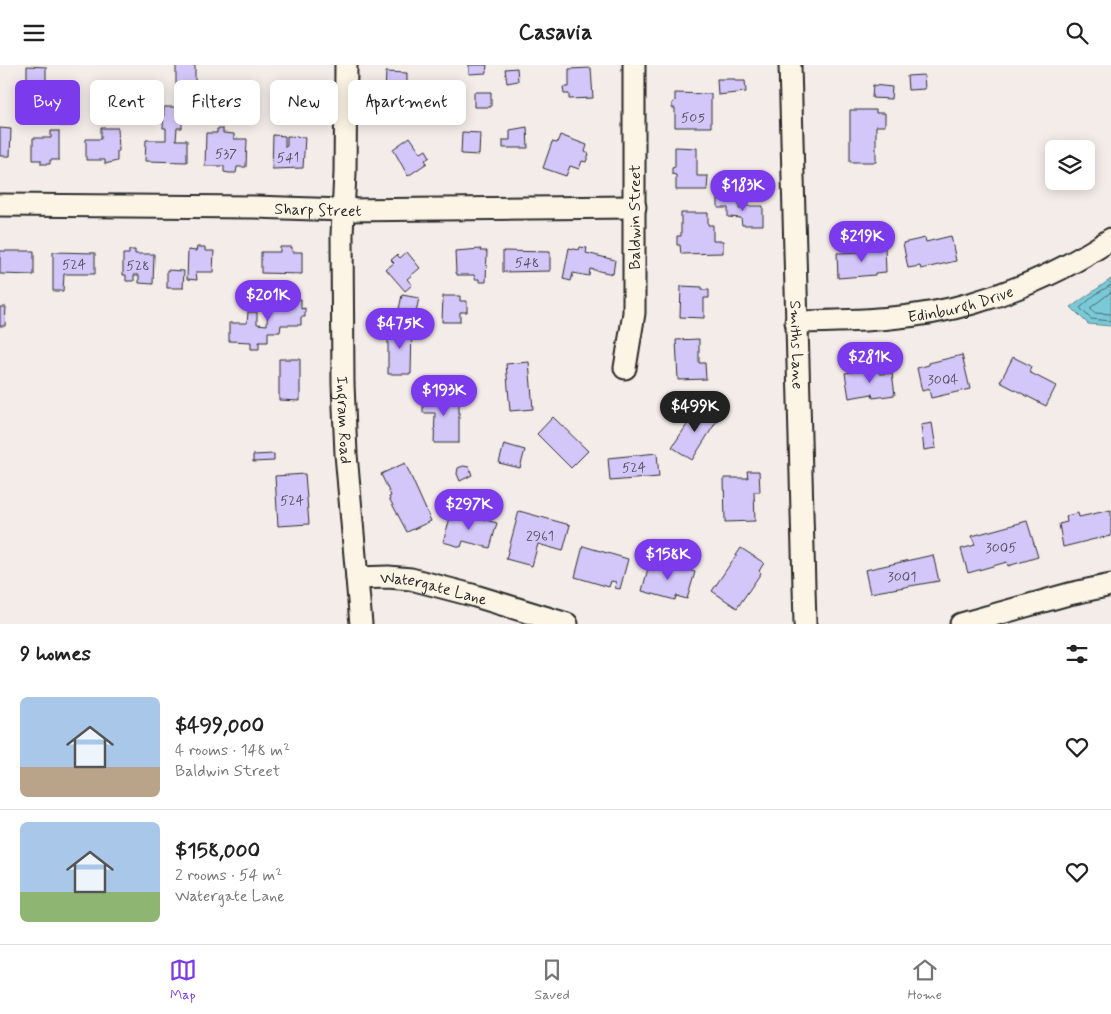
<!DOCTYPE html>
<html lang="en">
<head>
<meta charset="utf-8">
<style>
  :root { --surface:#fff; --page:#f6f6f6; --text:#222; --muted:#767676; --line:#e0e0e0; --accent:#7c3aed }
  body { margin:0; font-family:Mynerve,sans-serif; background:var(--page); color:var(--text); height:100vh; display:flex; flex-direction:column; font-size:19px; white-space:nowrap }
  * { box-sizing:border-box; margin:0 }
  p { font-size:16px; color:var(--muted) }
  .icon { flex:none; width:28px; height:28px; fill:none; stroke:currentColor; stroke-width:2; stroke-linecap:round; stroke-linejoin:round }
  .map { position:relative; height:559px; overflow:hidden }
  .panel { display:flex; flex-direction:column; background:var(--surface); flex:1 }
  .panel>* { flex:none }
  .top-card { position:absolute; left:15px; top:15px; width:500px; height:45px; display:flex; gap:10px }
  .tools { position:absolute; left:1045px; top:75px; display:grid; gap:10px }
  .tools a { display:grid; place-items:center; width:50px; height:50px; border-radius:8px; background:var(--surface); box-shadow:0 2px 12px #0003; font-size:25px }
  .price { position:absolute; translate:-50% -42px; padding:0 11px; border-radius:18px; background:var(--accent); color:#fff; font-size:16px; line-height:32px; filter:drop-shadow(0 1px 2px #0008) }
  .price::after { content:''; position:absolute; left:50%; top:30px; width:15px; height:11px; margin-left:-8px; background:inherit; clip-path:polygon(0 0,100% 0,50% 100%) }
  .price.selected { background:#222; color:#fff }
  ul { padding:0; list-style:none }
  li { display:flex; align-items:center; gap:15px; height:125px; padding:0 20px }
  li+li { border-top:1px solid var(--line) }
  li span { display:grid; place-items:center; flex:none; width:140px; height:100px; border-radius:8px; color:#555 }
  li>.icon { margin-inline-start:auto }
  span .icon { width:60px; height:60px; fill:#fffc; stroke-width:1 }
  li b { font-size:21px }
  h2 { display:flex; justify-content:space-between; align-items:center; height:60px; padding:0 20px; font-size:21px }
  .chip { padding:0 18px; border-radius:8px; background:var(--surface); box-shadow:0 2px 12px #0003; font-size:18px; line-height:45px }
  .chip.selected { background:var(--accent); color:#fff }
  header { display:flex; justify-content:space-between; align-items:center; height:65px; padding:0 20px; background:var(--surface); font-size:22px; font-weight:700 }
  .tab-bar { display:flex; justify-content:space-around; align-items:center; height:70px; border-top:1px solid var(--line); background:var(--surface); font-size:14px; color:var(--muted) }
  .tab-bar a { display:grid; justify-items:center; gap:2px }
  .tab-bar .selected { color:var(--accent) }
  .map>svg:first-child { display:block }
  .water { fill:#7ac9d6; stroke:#5a8a92 }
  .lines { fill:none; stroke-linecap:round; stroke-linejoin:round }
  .shore { stroke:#4b6a6f; stroke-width:1 }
  .building { fill:#d3c7f9; stroke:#2b2b2b }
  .minor-casing { stroke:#2b2b2b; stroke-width:25 }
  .minor { stroke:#fcf5e5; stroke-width:21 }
  .labels { text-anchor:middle; stroke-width:4; stroke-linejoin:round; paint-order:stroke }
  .number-label { font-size:14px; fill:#55525e }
  .street-label { font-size:16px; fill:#2b2b2b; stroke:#fcf5e5 }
</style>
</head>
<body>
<header><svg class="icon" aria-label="menu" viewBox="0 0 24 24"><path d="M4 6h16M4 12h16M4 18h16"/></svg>Casavia<svg class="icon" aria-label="search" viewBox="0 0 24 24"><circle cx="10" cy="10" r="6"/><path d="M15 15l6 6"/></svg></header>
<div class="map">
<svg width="1111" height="559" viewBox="0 0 1111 559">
  <rect width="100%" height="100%" fill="#f4ece9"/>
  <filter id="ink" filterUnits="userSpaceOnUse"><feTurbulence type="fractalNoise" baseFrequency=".02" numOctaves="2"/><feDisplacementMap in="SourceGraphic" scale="10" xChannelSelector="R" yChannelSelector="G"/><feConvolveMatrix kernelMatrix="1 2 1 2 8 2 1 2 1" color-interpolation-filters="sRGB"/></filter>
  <g filter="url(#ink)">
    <path class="water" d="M1111 214V261L1088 259 1071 242Z"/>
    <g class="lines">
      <path class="shore" d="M1111 220 1096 229 1080 243 1091 254 1111 256
        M1111 227 1090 243 1094 248 1111 249"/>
    </g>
    <path class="building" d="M176 0H195V20H176Z
      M469 0H487L486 8 469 9Z
      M27 1 46 2V17H27Z
      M517 3 518 16 507 18 505 4Z
      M591 3 593 33 569 34V29H564L563 22H569V4Z
      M386 7 407 8V43H414V52L385 51 383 44H379V32H383V29H385Z
      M924 10 925 24 908 25 907 11Z
      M717 14H735V16H745L746 27 718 30Z
      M873 20 892 22 891 34 872 33Z
      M474 27H491V42H474Z
      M675 28 711 29V62H675V43H672V38L675 36Z
      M121 33 134 34 133 52H121Z
      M284 39H305L304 57H283Z
      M164 42H182V63H177L176 75H187V97L145 96 146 75H166V63H163Z
      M59 44H74L73 61H59Z
      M850 45H876V48H885V61H876V97H850Z
      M527 62 528 83H503V75H510V65Z
      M0 63 11 64 10 91H0Z
      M101 63H118L119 86H117V96L105 99V95H86V74H101Z
      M217 64H223V68L234 69V74H247L246 102H237L236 108H229L224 107V101H205L206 68H217Z
      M51 66H59V95H50V99H41V95H33V73H51Z
      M462 67 480 68 479 90 461 89Z
      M273 70 285 71V82L287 81V71L305 72 303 103 272 104Z
      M560 70 587 80 585 87 589 89 586 97 582 96 579 104 570 101 566 111 543 103 552 77 557 78Z
      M410 72 421 88 426 85 430 92 425 95 427 98 408 111 393 84Z
      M675 82 697 83V111H708L707 125H676V110L672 109V103L675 102Z
      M718 134H739V144H742V141H763V160H742L741 153 728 152V143H718Z
      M681 148H708V160H713V176H723V188L681 189 680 180H677V171H681Z
      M951 171 956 196 921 204 920 201 908 203 903 178 925 173 926 177Z
      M197 182H205V186H214L213 207H196L197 215 187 214 188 185 196 186Z
      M280 182H292V187H302V209L261 208V187H280Z
      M580 182 587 183 586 188 615 195 613 209 590 204 589 211 573 208 571 216 563 214 569 183 579 185Z
      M885 182 886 207 875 208V210L838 213 837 188 863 187V183Z
      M481 184 480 186H487L486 217H479V214H475L474 210H457V208H456L455 186Z
      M129 185H135V189H154L153 219 139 218V210H134V216H126V210H123V189H129Z
      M0 186H34V210L0 209Z
      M503 186 550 187V206L503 207Z
      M53 187 95 188V209H64L63 226H53Z
      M407 187 420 203 407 214 412 220 405 226 386 204 394 198 391 195 397 190 400 193Z
      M167 205 184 206 183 223H167Z
      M681 221 702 222V225H709V233H704V253L680 252Z
      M402 230 419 233 416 247 399 244Z
      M443 231H460V236H467V247H460V257H442Z
      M268 234H301V244L305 243V252H301V260H281L280 267H268V277H259V284H251V277L229 276V258H247L248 247H257V259L267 260Z
      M0 242H6L5 261H0Z
      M388 261H412L411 309H388Z
      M699 274V298H705L706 314 678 315 676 275Z
      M962 290 970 324 931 333 929 324 922 326 917 303 929 300V298Z
      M1013 292 1031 301 1029 307 1056 321 1046 341 1000 317Z
      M279 294H300V336L279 335Z
      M529 297 533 344 510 346 506 299Z
      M879 303 880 309 892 308 895 330 873 333 872 329 849 333 845 308Z
      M423 329 459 330V378H434L435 348H423Z
      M699 342 718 354 692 395 672 382Z
      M553 352 588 386 571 403 537 369Z
      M932 358 936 383 924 385 921 360Z
      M504 379 525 385 520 403 499 398Z
      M657 388 659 412 610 416 608 393Z
      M274 389V396L253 397V390Z
      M405 398 431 456 407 467 390 435 389 432 391 431 381 409Z
      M463 401 469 402 472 410 460 416 457 409 458 403Z
      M747 406H759L760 427H754L755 456 725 457 724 413H748Z
      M305 409 309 459 278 461 275 411Z
      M1111 445V471L1095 474 1063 482 1059 459 1067 457 1066 451 1078 448 1079 452Z
      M452 446 497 458 490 483 463 476 461 482 443 477Z
      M519 446 570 460 563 486 538 479 532 501 506 494Z
      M1027 456 1038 492 1008 501 1007 497 968 508 961 484 975 480 972 471Z
      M583 481 628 494 620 524 615 523 616 517 611 516 609 522 575 512Z
      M741 483 764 498 759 506 761 508 737 543 712 526Z
      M933 490 939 516 870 528 865 505Z
      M650 496 669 501 673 498 677 499 678 502 695 507 687 534 676 531 675 535 642 526Z"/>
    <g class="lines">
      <defs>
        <g id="minor">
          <path id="s1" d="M346 0 345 108 342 170 343 319 346 389 361 559"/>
          <path id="s2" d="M790 0 805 559"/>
          <path id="s3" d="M0 140 255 142 343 145 635 142"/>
          <path id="s4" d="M796 257C855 256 916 255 973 238 1021 224 1070 202 1111 174"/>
          <path d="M625 303 634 248V0"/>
          <path id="s5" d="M357 513 388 512 411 514 472 530 567 559"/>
          <path d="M961 559 1069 529 1111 520"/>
        </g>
      </defs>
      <use href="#minor" class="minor-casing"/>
      <use href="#minor" class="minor"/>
    </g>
  </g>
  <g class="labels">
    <g class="number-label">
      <text x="693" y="57">505</text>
      <text x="226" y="93">537</text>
      <text x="288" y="97">541</text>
      <text x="527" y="202">548</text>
      <text x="74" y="204">524</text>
      <text x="138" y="205">528</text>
      <text x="943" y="319">3004</text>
      <text x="634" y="407">524</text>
      <text x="292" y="440">524</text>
      <text x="540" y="475">2961</text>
      <text x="1001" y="487">3005</text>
      <text x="902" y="516">3001</text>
    </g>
    <g class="street-label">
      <text dy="6" stroke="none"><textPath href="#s3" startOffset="318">Sharp Street</textPath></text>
      <text transform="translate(634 152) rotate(-90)" y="6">Baldwin Street</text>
      <text dy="6" stroke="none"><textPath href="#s4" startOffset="166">Edinburgh Drive</textPath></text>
      <text dy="6" stroke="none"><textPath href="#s2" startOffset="280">Smiths Lane</textPath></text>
      <text dy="6" stroke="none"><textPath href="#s1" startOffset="355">Ingram Road</textPath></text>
      <text dy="6" stroke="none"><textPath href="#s5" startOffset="78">Watergate Lane</textPath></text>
    </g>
  </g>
</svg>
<div class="tools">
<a><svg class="icon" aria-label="layers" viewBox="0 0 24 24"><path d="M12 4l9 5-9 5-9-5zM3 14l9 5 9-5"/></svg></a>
</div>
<b class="price" style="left:743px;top:147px">$183K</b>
<b class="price" style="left:862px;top:198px">$219K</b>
<b class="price" style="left:268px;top:257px">$201K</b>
<b class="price" style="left:400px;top:285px">$475K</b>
<b class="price" style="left:870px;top:319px">$281K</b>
<b class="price" style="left:444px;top:352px">$193K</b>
<b class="price selected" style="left:695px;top:368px">$499K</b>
<b class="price" style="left:469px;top:466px">$297K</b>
<b class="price" style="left:668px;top:516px">$158K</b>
<div class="top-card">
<a class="chip selected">Buy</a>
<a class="chip">Rent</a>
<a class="chip">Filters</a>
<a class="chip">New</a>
<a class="chip">Apartment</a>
</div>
</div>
<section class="panel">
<h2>9 homes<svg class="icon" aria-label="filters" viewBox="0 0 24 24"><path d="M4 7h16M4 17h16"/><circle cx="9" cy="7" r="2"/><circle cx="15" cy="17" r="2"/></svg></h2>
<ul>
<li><span style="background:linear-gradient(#a9c7e8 70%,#b9a48a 0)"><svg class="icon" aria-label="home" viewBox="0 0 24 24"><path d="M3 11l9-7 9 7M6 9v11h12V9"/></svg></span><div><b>$499,000</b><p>4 rooms · 148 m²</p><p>Baldwin Street</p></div><svg class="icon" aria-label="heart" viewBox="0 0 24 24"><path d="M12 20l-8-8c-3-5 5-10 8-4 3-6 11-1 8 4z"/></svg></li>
<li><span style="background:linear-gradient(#a9c7e8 70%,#8fb573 0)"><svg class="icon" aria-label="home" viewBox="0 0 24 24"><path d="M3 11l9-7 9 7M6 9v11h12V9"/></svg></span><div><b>$158,000</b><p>2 rooms · 54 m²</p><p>Watergate Lane</p></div><svg class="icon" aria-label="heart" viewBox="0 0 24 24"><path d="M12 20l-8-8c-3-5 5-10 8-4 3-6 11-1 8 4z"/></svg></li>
</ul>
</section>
<nav class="tab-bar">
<a class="selected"><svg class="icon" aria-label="map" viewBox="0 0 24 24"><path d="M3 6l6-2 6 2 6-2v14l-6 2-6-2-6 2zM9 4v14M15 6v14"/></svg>Map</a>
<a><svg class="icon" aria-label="saved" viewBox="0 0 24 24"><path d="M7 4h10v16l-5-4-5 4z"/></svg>Saved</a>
<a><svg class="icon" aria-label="home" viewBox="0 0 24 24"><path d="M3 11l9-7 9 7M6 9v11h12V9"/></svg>Home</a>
</nav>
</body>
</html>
